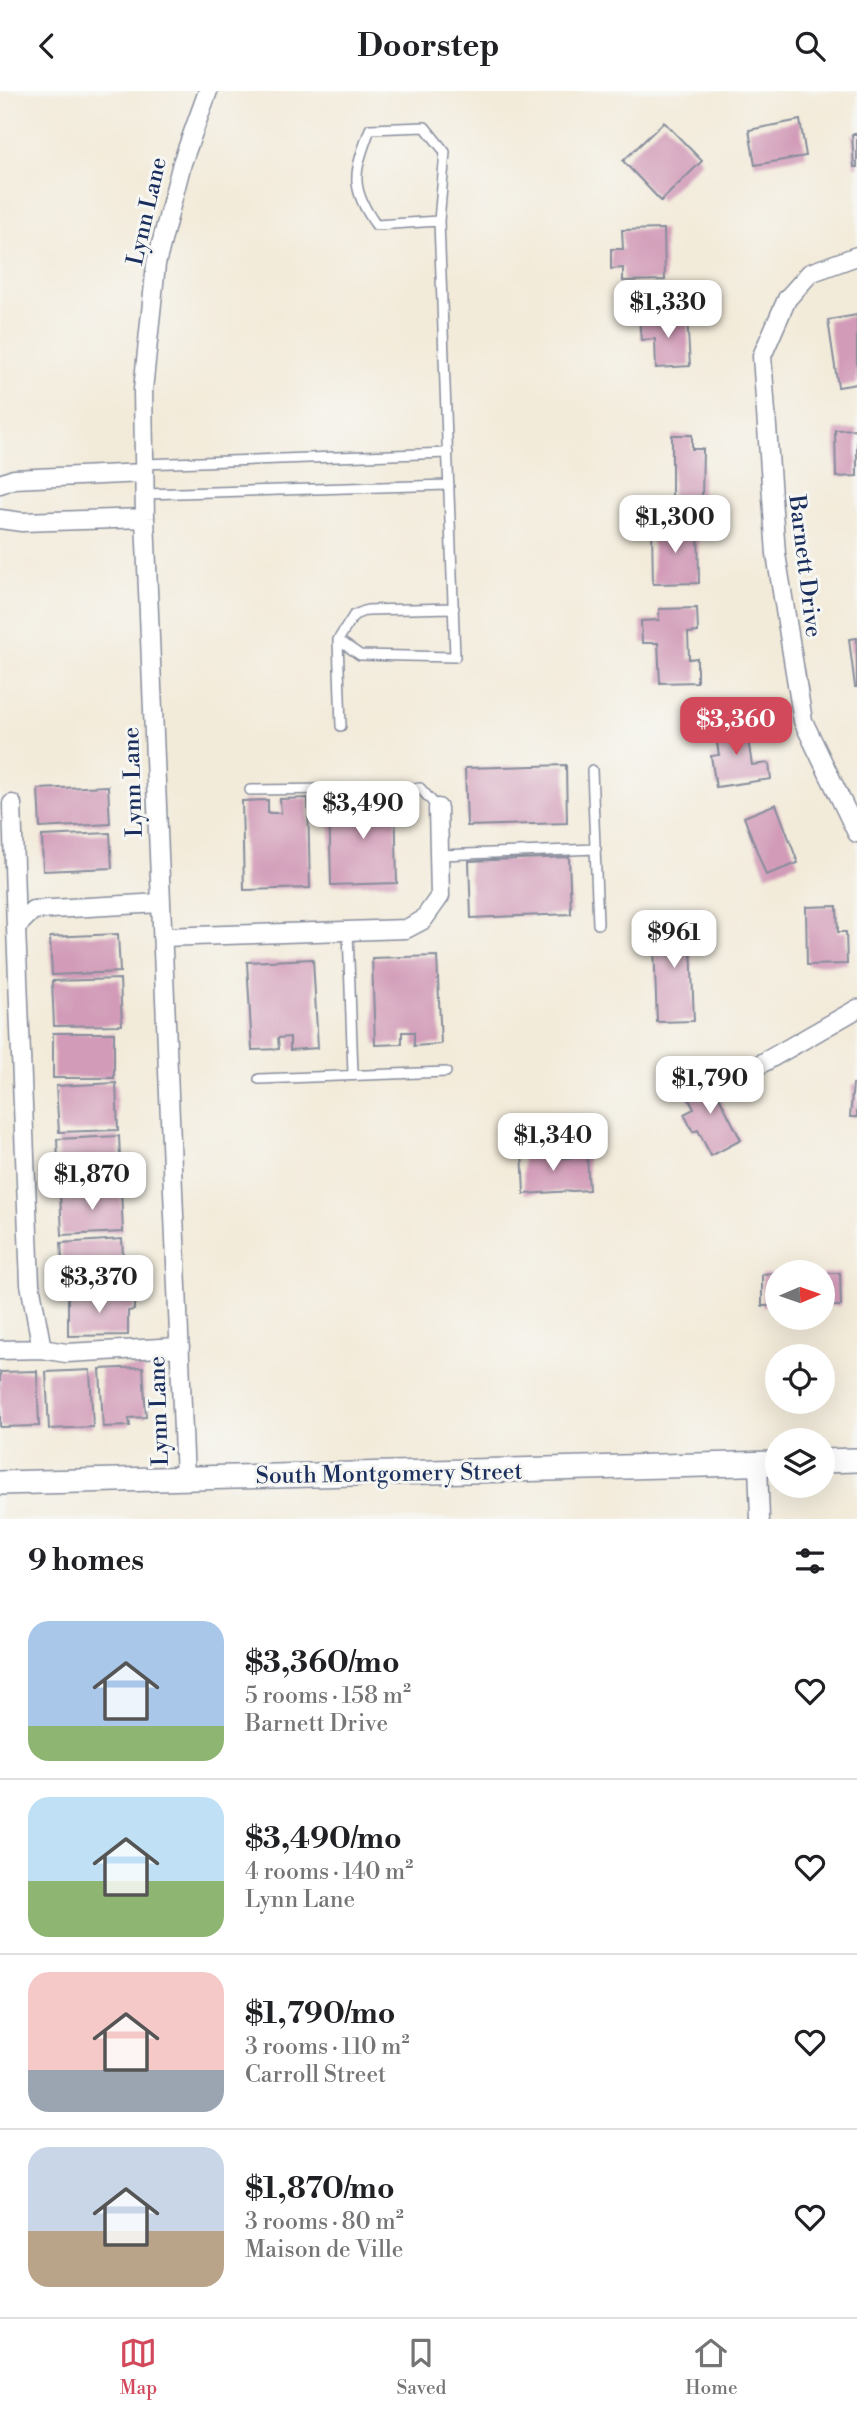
<!DOCTYPE html>
<html lang="en">
<head>
<meta charset="utf-8">
<style>
  :root { --surface:#fff; --page:#f6f6f6; --text:#202124; --muted:#757577; --line:#e0e0e0; --accent:#d1495b }
  body { margin:0; font-family:"Libre Bodoni",serif; background:var(--page); color:var(--text); height:100vh; display:flex; flex-direction:column; font-size:26px; white-space:nowrap }
  * { box-sizing:border-box; margin:0 }
  p { font-size:23px; color:var(--muted) }
  .icon { flex:none; width:38px; height:38px; fill:none; stroke:currentColor; stroke-width:2; stroke-linecap:round; stroke-linejoin:round }
  .map { position:relative; height:1428px; overflow:hidden }
  .details { display:flex; flex-direction:column; background:var(--surface); flex:1 }
  .details>* { flex:none }
  .needle { width:46px; rotate:88deg }
  .tools { position:absolute; left:765px; top:1169px; display:grid; gap:14px }
  .tools a { display:grid; place-items:center; width:70px; height:70px; border-radius:50%; background:var(--surface); box-shadow:0 7px 28px #0002; font-size:35px }
  .price { position:absolute; translate:-50% -60px; padding:0 16px; border-radius:14px; background:#fff; color:#222; font-size:23px; line-height:46px; filter:drop-shadow(0 2px 4px #0008) }
  .price::after { content:''; position:absolute; left:50%; top:42px; width:21px; height:16px; margin-left:-10px; background:inherit; clip-path:polygon(0 0,100% 0,50% 100%) }
  .price.current { background:var(--accent); color:#fff }
  ul { padding:0; list-style:none }
  li { display:flex; align-items:center; gap:21px; height:175px; padding:0 28px }
  li+li { border-top:2px solid var(--line) }
  li span { display:grid; place-items:center; flex:none; width:196px; height:140px; border-radius:21px; color:#555 }
  li>.icon { margin-inline-start:auto }
  span .icon { width:84px; height:84px; fill:#fffc; stroke-width:1 }
  li b { font-size:30px }
  h2 { display:flex; justify-content:space-between; align-items:center; height:84px; padding:0 28px; font-size:30px }
  header { display:flex; justify-content:space-between; align-items:center; height:91px; padding:0 28px; background:var(--surface); font-size:32px; font-weight:700 }
  .dock { display:flex; justify-content:space-around; align-items:center; height:98px; border-top:2px solid var(--line); background:var(--surface); font-size:19px; color:var(--muted) }
  .dock a { display:grid; justify-items:center; gap:4px }
  .dock .current { color:var(--accent) }
  .map>svg:first-child { display:block }
  .building { fill:#d29bb8 }
  .lines { fill:none; stroke-linecap:round; stroke-linejoin:round }
  .service-casing { stroke:#878d9c; stroke-width:12 }
  .minor-casing { stroke:#878d9c; stroke-width:21 }
  .tertiary-casing { stroke:#878d9c; stroke-width:26 }
  .service { stroke:#fff; stroke-width:9 }
  .minor { stroke:#fff; stroke-width:18 }
  .tertiary { stroke:#fff; stroke-width:23 }
  .labels { text-anchor:middle; stroke-width:6; stroke-linejoin:round; paint-order:stroke }
  .street-label { font-size:23px; fill:#1b2f5e; stroke:#f6f6f2 }
</style>
</head>
<body>
<header><svg class="icon" aria-label="back" viewBox="0 0 24 24"><path d="M15 5l-7 7 7 7"/></svg>Doorstep<svg class="icon" aria-label="search" viewBox="0 0 24 24"><circle cx="10" cy="10" r="6"/><path d="M15 15l6 6"/></svg></header>
<div class="map">
<svg width="857" height="1428" viewBox="0 0 857 1428">
  <rect width="100%" height="100%" fill="#f6f6f2"/>
  <filter id="ink" filterUnits="userSpaceOnUse"><feTurbulence type="fractalNoise" baseFrequency=".0143" numOctaves="2"/><feDisplacementMap in="SourceGraphic" scale="14" xChannelSelector="R" yChannelSelector="G"/><feConvolveMatrix kernelMatrix="1 2 1 2 8 2 1 2 1" color-interpolation-filters="sRGB"/></filter>
  <filter id="wash" filterUnits="userSpaceOnUse"><feTurbulence type="fractalNoise" baseFrequency=".00686" numOctaves="4" result="noise"/><feDisplacementMap in="SourceGraphic" scale="28" xChannelSelector="R" yChannelSelector="G"/><feGaussianBlur stdDeviation="1.57" result="paint"/><feColorMatrix in="noise" values="0 0 0 0 0 0 0 0 0 0 0 0 0 0 0 0 0 1.4 0 .05"/><feComposite in="paint" operator="in"/></filter>
  <g filter="url(#wash)">
    <rect width="100%" height="100%" fill="#f3ebda"/>
    <g id="blocks">
      <path class="building" d="M800 29 806 65 755 74 749 39Z
        M664 31 702 70 661 110 623 70Z
        M852 43H857V76H854Z
        M664 138 665 189 623 190V177L611 178V158H623L622 139Z
        M857 224V293L838 296 828 229Z
        M687 225 690 275 656 277 655 248 641 249 639 227Z
        M857 338V385L836 386 835 339Z
        M672 344H692V358H703L702 408 672 407Z
        M698 435 699 492 653 493 652 436Z
        M697 517 698 541 688 542 689 568 697 567V591L660 592 658 552H642L641 530 659 529V518Z
        M857 547V596H855L849 548Z
        M745 629 752 674 769 672 771 688 716 696 711 665 719 664 714 634Z
        M566 674 567 732 467 735 465 677Z
        M108 695 110 733 40 737 38 698Z
        M368 704H395L397 792 331 794 329 707 355 706 356 721 368 720Z
        M308 707 310 797 244 799 242 710 268 709V722H281L280 708Z
        M776 713 798 772 766 784 744 726Z
        M110 742 112 777 43 780 42 745Z
        M569 766 571 823 471 827 469 770Z
        M837 815 838 841H846L847 873 807 874 806 816Z
        M690 827 694 930 657 931 653 829Z
        M118 843 120 881 52 884 50 846Z
        M437 865 441 953 414 955V941H402V953L375 954 372 867Z
        M313 868 318 957 290 959V946L278 947 279 958 252 959 247 871Z
        M120 888 122 934 54 935 52 890Z
        M53 942H114V987H53Z
        M707 982 741 1049 711 1065 698 1039 693 1041 684 1023 694 1018 682 995Z
        M116 992 118 1039 59 1041 56 995Z
        M853 993H857V1026H850Z
        M119 1045 121 1090 59 1093 57 1048Z
        M548 1058 549 1068 587 1066 589 1099 524 1103 522 1059Z
        M121 1098 123 1141 62 1144 60 1101Z
        M122 1148 125 1194 64 1198 61 1152Z
        M777 1182V1215H762V1183Z
        M822 1182H840L841 1215H822Z
        M134 1203V1219L128 1220V1244L68 1245V1204Z
        M143 1276 146 1326 129 1327 130 1335 103 1336 100 1278Z
        M90 1279 93 1336 49 1338 46 1281Z
        M37 1280 39 1335 0 1336V1281Z"/>
    </g>
  </g>
  <g filter="url(#ink)">
    <use href="#blocks" fill-opacity="0" stroke="#878d9c" stroke-width="2"/>
    <g class="lines">
      <defs>
        <path id="service" d="M144 373 448 362
          M145 403 449 394
          M338 549 360 564 455 566 439 130 445 61 425 36 370 38C355 80 348 95 376 134L439 130
          M341 635 338 549 354 524 367 519 454 517
          M592 679 598 833
          M250 699 420 697 438 717
          M441 764 596 758
          M348 840 353 983
          M259 988 446 981"/>
        <path id="minor" d="M857 165 810 182 787 208 762 265 776 463 803 630 857 742
          M0 393 14 388 144 382
          M0 428 22 431 145 427
          M12 713 16 836
          M161 812 33 819 16 836 30 1193 42 1258 66 1262 180 1256
          M162 846 406 838 423 829 440 805 438 717
          M747 981 857 918
          M0 1259 42 1258
          M758 1373 760 1428
          M185 1388 145 427 143 299 156 173 182 72 208 0"/>
        <path id="tertiary" d="M822 1370 857 1369
          M0 1392 777 1372"/>
      </defs>
      <use href="#service" class="service-casing"/>
      <use href="#minor" class="minor-casing"/>
      <use href="#tertiary" class="tertiary-casing"/>
      <use href="#service" class="service"/>
      <use href="#minor" class="minor"/>
      <use href="#tertiary" class="tertiary"/>
    </g>
  </g>
  <g class="labels">
    <g class="street-label">
      <text transform="translate(146 120) rotate(-77)" y="8">Lynn Lane</text>
      <text transform="translate(806 475) rotate(83)" y="8">Barnett Drive</text>
      <text transform="translate(132 691) rotate(-92)" y="8">Lynn Lane</text>
      <text transform="translate(158 1320) rotate(-92)" y="8">Lynn Lane</text>
      <text transform="translate(389 1382) rotate(-1)" y="8">South Montgomery Street</text>
    </g>
  </g>
</svg>
<div class="tools">
<a><svg class="needle" viewBox="-14 -14 28 28"><path d="M0-13l5 13h-10z" fill="#e53935"/><path d="M0 13l5-13h-10z" fill="#757577"/></svg></a>
<a><svg class="icon" aria-label="locate" viewBox="0 0 24 24"><circle cx="12" cy="12" r="6"/><path d="M12 2v4M12 18v4M2 12h4M18 12h4"/></svg></a>
<a><svg class="icon" aria-label="layers" viewBox="0 0 24 24"><path d="M12 4l9 5-9 5-9-5zM3 14l9 5 9-5"/></svg></a>
</div>
<b class="price" style="left:668px;top:249px">$1,330</b>
<b class="price" style="left:675px;top:464px">$1,300</b>
<b class="price current" style="left:736px;top:666px">$3,360</b>
<b class="price" style="left:363px;top:750px">$3,490</b>
<b class="price" style="left:674px;top:879px">$961</b>
<b class="price" style="left:710px;top:1025px">$1,790</b>
<b class="price" style="left:553px;top:1082px">$1,340</b>
<b class="price" style="left:92px;top:1121px">$1,870</b>
<b class="price" style="left:99px;top:1224px">$3,370</b>
</div>
<section class="details">
<h2>9 homes<svg class="icon" aria-label="filters" viewBox="0 0 24 24"><path d="M4 7h16M4 17h16"/><circle cx="9" cy="7" r="2"/><circle cx="15" cy="17" r="2"/></svg></h2>
<ul>
<li><span style="background:linear-gradient(#a9c7e8 75%,#8fb573 0)"><svg class="icon" aria-label="home" viewBox="0 0 24 24"><path d="M3 11l9-7 9 7M6 9v11h12V9"/></svg></span><div><b>$3,360/mo</b><p>5 rooms · 158 m²</p><p>Barnett Drive</p></div><svg class="icon" aria-label="heart" viewBox="0 0 24 24"><path d="M12 20l-8-8c-3-5 5-10 8-4 3-6 11-1 8 4z"/></svg></li>
<li><span style="background:linear-gradient(#bfe0f5 60%,#8fb573 0)"><svg class="icon" aria-label="home" viewBox="0 0 24 24"><path d="M3 11l9-7 9 7M6 9v11h12V9"/></svg></span><div><b>$3,490/mo</b><p>4 rooms · 140 m²</p><p>Lynn Lane</p></div><svg class="icon" aria-label="heart" viewBox="0 0 24 24"><path d="M12 20l-8-8c-3-5 5-10 8-4 3-6 11-1 8 4z"/></svg></li>
<li><span style="background:linear-gradient(#f6c9c9 70%,#9aa5b1 0)"><svg class="icon" aria-label="home" viewBox="0 0 24 24"><path d="M3 11l9-7 9 7M6 9v11h12V9"/></svg></span><div><b>$1,790/mo</b><p>3 rooms · 110 m²</p><p>Carroll Street</p></div><svg class="icon" aria-label="heart" viewBox="0 0 24 24"><path d="M12 20l-8-8c-3-5 5-10 8-4 3-6 11-1 8 4z"/></svg></li>
<li><span style="background:linear-gradient(#c9d6e8 60%,#b9a48a 0)"><svg class="icon" aria-label="home" viewBox="0 0 24 24"><path d="M3 11l9-7 9 7M6 9v11h12V9"/></svg></span><div><b>$1,870/mo</b><p>3 rooms · 80 m²</p><p>Maison de Ville</p></div><svg class="icon" aria-label="heart" viewBox="0 0 24 24"><path d="M12 20l-8-8c-3-5 5-10 8-4 3-6 11-1 8 4z"/></svg></li>
</ul>
</section>
<nav class="dock">
<a class="current"><svg class="icon" aria-label="map" viewBox="0 0 24 24"><path d="M3 6l6-2 6 2 6-2v14l-6 2-6-2-6 2zM9 4v14M15 6v14"/></svg>Map</a>
<a><svg class="icon" aria-label="saved" viewBox="0 0 24 24"><path d="M7 4h10v16l-5-4-5 4z"/></svg>Saved</a>
<a><svg class="icon" aria-label="home" viewBox="0 0 24 24"><path d="M3 11l9-7 9 7M6 9v11h12V9"/></svg>Home</a>
</nav>
</body>
</html>
